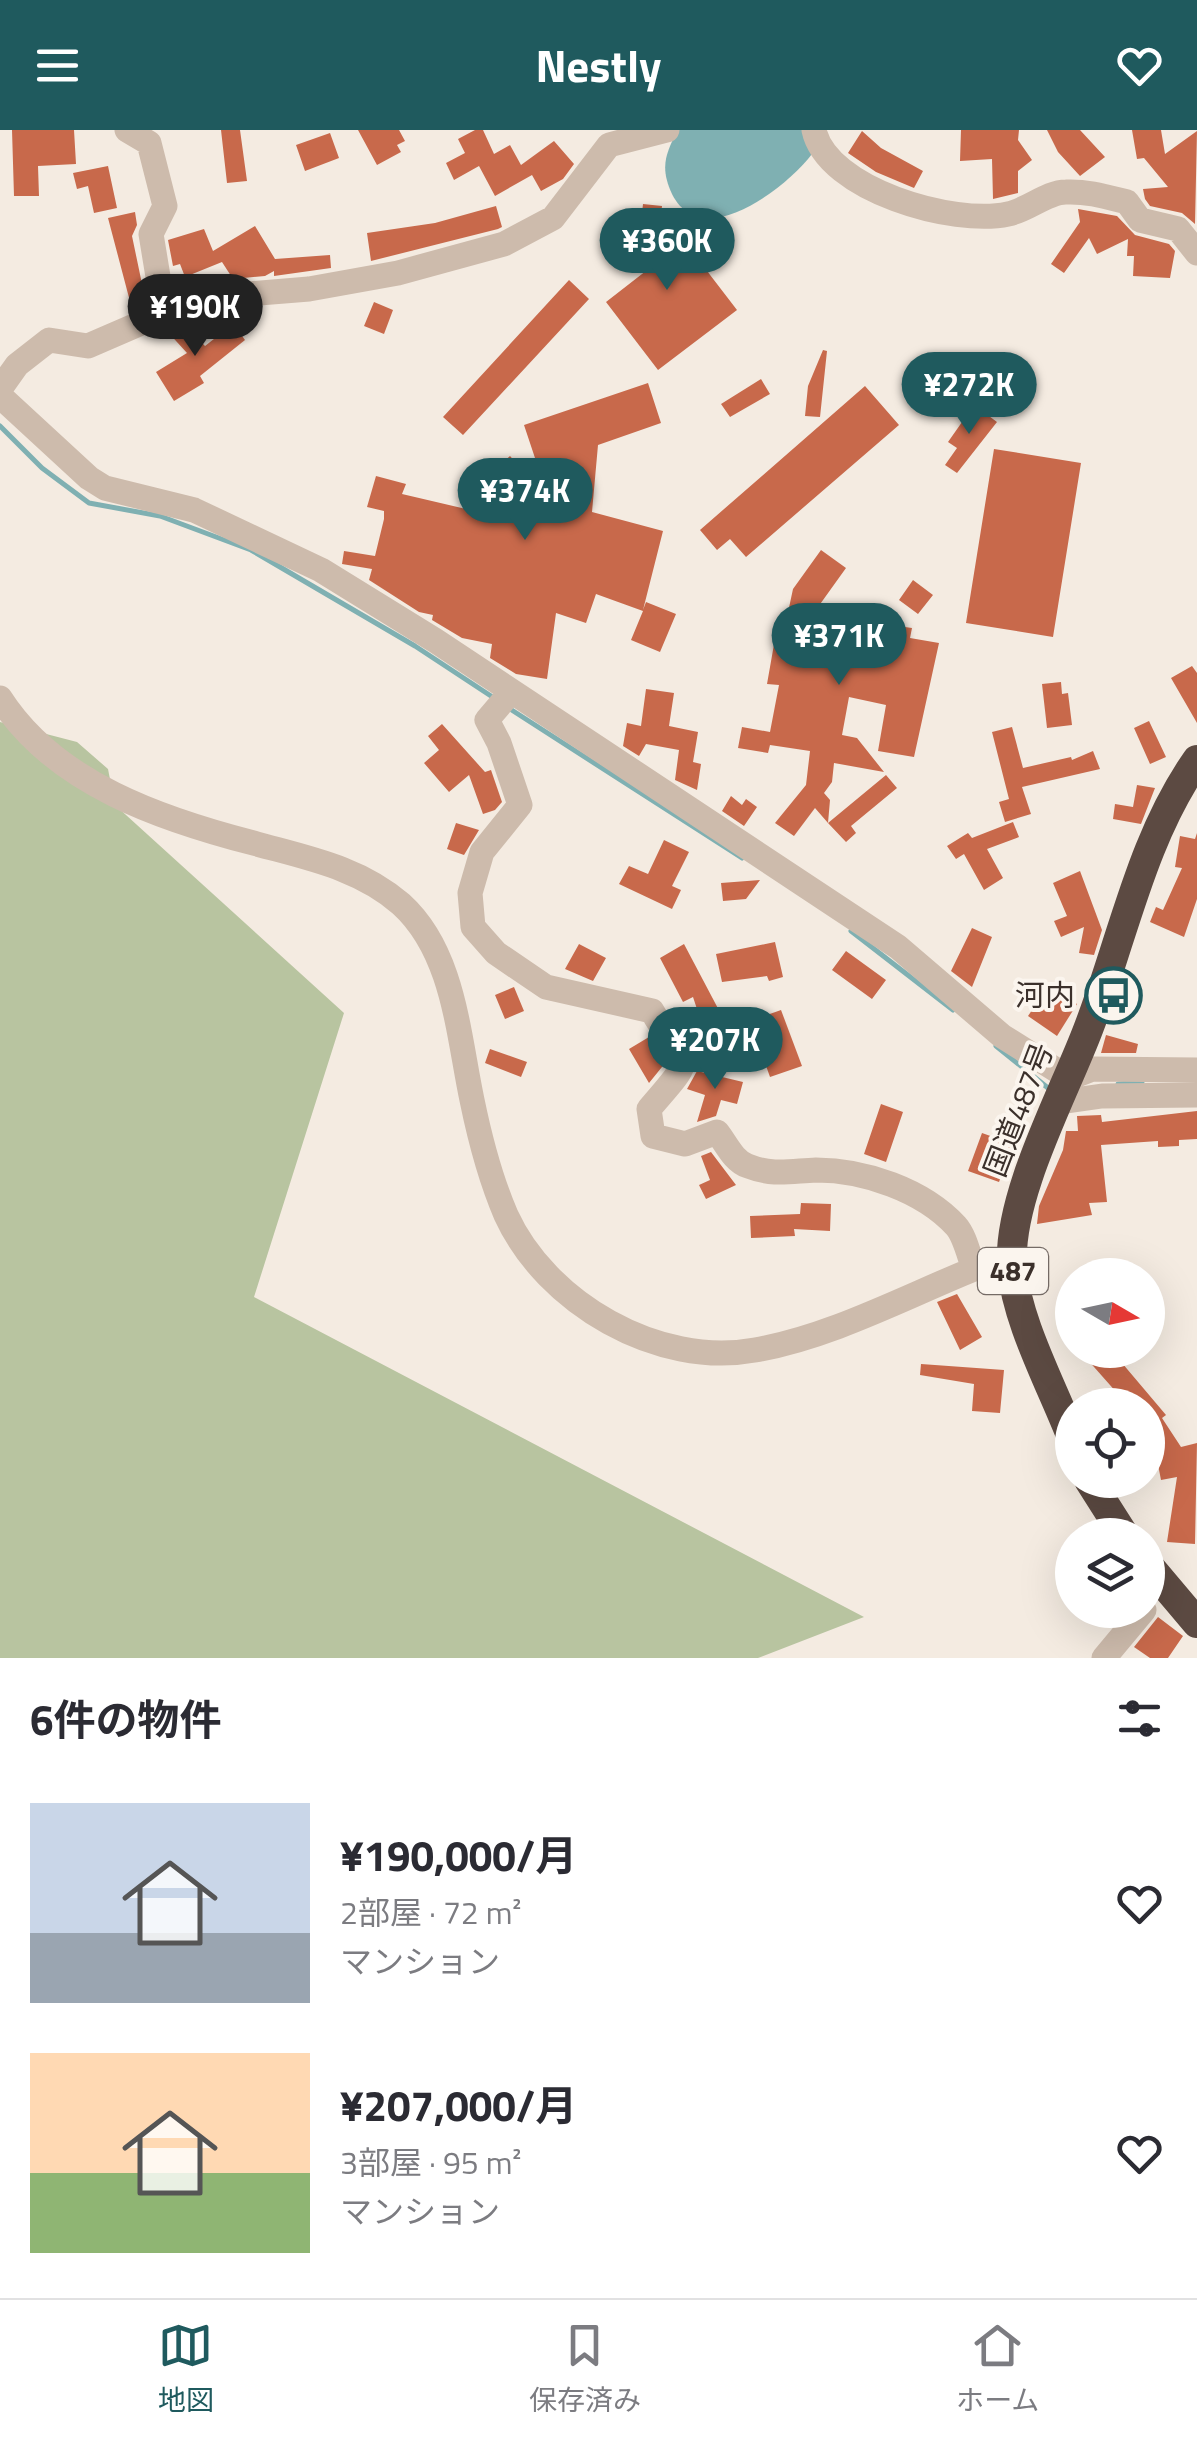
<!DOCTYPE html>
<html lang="ja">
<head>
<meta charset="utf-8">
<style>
  :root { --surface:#fff; --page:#f7f7f7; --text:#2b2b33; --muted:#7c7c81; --line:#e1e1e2; --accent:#1f5a5e }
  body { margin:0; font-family:"Titillium Web","Noto Sans JP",sans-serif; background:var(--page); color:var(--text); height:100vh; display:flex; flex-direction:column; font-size:38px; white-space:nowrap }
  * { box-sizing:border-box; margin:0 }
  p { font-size:32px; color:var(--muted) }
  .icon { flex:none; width:55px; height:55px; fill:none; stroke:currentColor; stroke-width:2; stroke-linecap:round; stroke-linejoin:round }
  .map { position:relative; height:1528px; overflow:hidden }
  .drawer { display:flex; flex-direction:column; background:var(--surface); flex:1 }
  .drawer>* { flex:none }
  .needle { width:65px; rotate:99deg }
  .controls { position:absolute; left:1055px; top:1128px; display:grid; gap:20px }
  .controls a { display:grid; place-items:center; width:110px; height:110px; border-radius:50%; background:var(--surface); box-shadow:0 10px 40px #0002; font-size:50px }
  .price { position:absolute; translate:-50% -85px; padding:0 22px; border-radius:35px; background:var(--accent); color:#fff; font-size:32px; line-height:65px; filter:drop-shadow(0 2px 5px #0008) }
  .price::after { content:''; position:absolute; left:50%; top:60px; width:30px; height:22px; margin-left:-15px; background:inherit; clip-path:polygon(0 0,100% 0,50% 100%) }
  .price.selected { background:#222; color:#fff }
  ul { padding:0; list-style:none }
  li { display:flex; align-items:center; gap:30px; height:250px; padding:0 30px }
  li span { display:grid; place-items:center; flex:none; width:280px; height:200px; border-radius:0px; color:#555 }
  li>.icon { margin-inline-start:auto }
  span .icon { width:120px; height:120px; fill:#fffc; stroke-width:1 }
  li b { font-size:42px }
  h2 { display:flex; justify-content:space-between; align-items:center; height:120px; padding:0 30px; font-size:42px }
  header { display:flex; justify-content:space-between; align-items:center; height:130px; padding:0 30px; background:var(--accent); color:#fff; font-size:45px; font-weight:700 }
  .tabs { display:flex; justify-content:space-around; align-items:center; height:140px; border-top:2px solid var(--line); background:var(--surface); font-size:28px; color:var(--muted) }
  .tabs a { display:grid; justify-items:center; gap:5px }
  .tabs .selected { color:var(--accent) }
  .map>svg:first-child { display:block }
  .green { fill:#b8c4a0 }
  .water { fill:#7fb0b2 }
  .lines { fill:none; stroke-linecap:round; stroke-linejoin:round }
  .stream { stroke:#7fb0b2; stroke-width:5 }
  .building { fill:#c8694b }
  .minor { stroke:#cdbbac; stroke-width:25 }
  .highway { stroke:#5c4a42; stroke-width:30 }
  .labels { text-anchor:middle; stroke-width:8; stroke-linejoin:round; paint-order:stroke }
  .shield { fill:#fbf5ee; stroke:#756b66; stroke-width:2.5 }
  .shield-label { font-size:28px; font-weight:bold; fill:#3b302b }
  .poi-label { font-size:30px; fill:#3b302b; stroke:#fbf5ee; text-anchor:end }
  .street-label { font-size:30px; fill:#3b302b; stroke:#fbf5ee }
</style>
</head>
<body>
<header><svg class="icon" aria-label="menu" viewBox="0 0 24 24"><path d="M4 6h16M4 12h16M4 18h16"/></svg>Nestly<svg class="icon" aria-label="heart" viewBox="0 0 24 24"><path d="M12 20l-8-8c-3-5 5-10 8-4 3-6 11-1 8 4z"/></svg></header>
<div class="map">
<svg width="1197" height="1528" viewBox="0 0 1197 1528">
  <rect width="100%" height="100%" fill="#f4ebe1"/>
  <path class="green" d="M0 592 77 612 108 639 115 675 344 883 254 1167 864 1487 758 1528H0Z"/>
  <path class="water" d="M678 0H807L812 24C786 58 702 124 672 64 660 38 665 24 678 0Z"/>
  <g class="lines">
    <path class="stream" d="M0 296 42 338 89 373 160 386 251 420 415 516 494 568
      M507 577 742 728
      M851 801 953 880
      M996 916 1048 958
      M1118 954 1142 952"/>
  </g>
  <path class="building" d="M12 0H74L76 34 38 36 39 66H14Z
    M221 0H240L247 51 227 53Z
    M358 0H399L405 11 397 15 401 22 377 35Z
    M475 0H483L494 24 510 15 521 35 554 11 574 34 563 49 541 61 532 45 495 66 479 36 454 50 446 33 465 23 458 9Z
    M961 0H1019L1018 10 1032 30 1018 41V63L993 69 992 29 960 31Z
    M1047 0H1080L1105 27 1080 46 1058 22Z
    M1132 0H1161L1165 24 1197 1 1195 94 1182 83 1150 76 1145 69 1143 59 1168 57 1144 28 1137 29Z
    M862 1 881 18 923 41 914 58 876 42 848 23Z
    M330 3 339 28 305 41 296 15Z
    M108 36 117 78 94 83 88 56 77 59 73 43Z
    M643 74 662 76 659 102 669 103 666 125 684 111 737 180 658 240 606 172 660 130 626 127 631 82 642 83Z
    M496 76 502 97 498 99 371 131 367 103 435 93Z
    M1078 79 1117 86 1135 105 1169 114 1175 121 1170 148 1133 146 1134 126H1127L1128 109 1097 124 1089 108 1064 143 1051 134 1080 92Z
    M135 82 137 95 132 106 146 173 132 179 108 88Z
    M255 96 275 129 330 125 331 138 274 146V141L265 146 233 149 222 132 185 147 180 134 173 136 168 110 204 99 213 121Z
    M569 150 589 169 463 305 443 287Z
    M374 172 393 180 384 204 364 196Z
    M183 193 205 216 233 194 245 210 200 246 204 253 174 271 156 242 187 223 166 200Z
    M823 220 827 221 820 287 805 286 808 256Z
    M761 249 770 264 730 287 721 274Z
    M648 253 661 293 598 315 592 382 663 401 643 480 646 472 676 484 660 522 631 510 643 481 596 464 586 493 556 483 547 549 516 544 490 528 492 514 462 508 432 490 433 485 419 482 369 450 372 439 342 434 344 421 375 426 384 389V381L367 377 376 346 406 354 402 364 466 379 471 358 486 362 490 344 510 326 549 370 524 295Z
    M865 256 899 295 746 427 730 409 717 420 700 400Z
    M974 275 997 292 957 343 945 335 957 318 948 312Z
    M994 319 1081 333 1053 507 966 493Z
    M821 420 846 438 813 484 912 498 910 508 939 513 914 627 878 621 886 575 849 567 842 605 857 608 884 642 834 633 832 652 824 663 830 670 828 693 815 678 794 706 775 693 806 655 810 621 770 615 768 623 738 618 742 597 770 602 779 555 767 554 779 486 787 487 793 459Z
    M913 450 933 465 918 484 899 470Z
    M1192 536 1197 543V593L1171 548Z
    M1061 552 1062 564 1068 563 1072 595 1047 598 1042 554Z
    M646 559 674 563 669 596 698 602 693 632 701 634 697 660 675 650 679 620 646 614 639 626 623 616 627 593 641 596Z
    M1149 591 1166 627 1150 634 1134 598Z
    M442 594 485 642 491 640 502 672 495 680 483 684 469 645 449 662 424 633 439 620 428 606Z
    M1012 597 1023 638 1071 627 1072 630 1093 621 1100 639 1022 657 1031 684 1005 692 999 672 1009 669 992 602Z
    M886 645 897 658 851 696 856 703 846 712 828 693Z
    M1137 655 1155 658 1141 694 1113 689 1115 674 1133 677Z
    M731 666 742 675 746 669 757 677 744 696 722 681Z
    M1013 692 1019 707 987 719 1003 748 984 760 964 724 956 729 947 716 968 703 972 708Z
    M456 693 479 700 464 725 447 719Z
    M1197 703V769L1184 807 1150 792 1156 777 1163 780 1182 738 1175 737 1180 706 1195 709Z
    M664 710 689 722 672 756 681 760 672 779 619 754 629 736 648 744Z
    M1080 741 1102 800 1094 825 1079 823 1084 797 1061 807 1054 791 1067 786 1053 753Z
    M760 750 746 769 723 771 721 753Z
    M972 798 992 807 972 857 951 841Z
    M775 812 783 847 769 851 767 846 722 852 716 824Z
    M579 814 606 828 593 851 565 839Z
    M684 814 732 905 731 898 781 880 802 936 770 947 755 905 752 916 698 934 693 914 707 909 693 867 683 872 660 828Z
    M846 821 886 850 872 869 832 840Z
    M1049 855 1077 874 1057 906 1028 886Z
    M514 857 524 881 505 889 495 865Z
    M1106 905 1138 914 1136 923H1101Z
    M649 907 666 932 649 953 629 919Z
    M490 919 527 932 521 947 485 933Z
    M697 941 743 952 737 974 721 970 716 986 697 992 705 965 687 959Z
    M881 974 903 982 886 1032 864 1024Z
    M1197 981V1009L1179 1010V1016L1158 1017V1011L1101 1015 1107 1072 1089 1073 1092 1085 1037 1094 1039 1076 1063 1020 1066 1001H1078L1077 986 1101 985 1102 992Z
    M982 1003 1013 1014 999 1052 968 1041Z
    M711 1022 736 1055 706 1069 699 1055 710 1050 701 1026Z
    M801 1073 831 1074 830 1101 794 1099 795 1106 751 1108 750 1086 800 1084Z
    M957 1164 982 1207 960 1220 937 1172Z
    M1079 1220H1111L1166 1285 1162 1288 1181 1317 1197 1313 1195 1414 1167 1412 1177 1347 1161 1350 1154 1314 1148 1318V1275H1121L1125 1272Z
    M921 1234 1004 1240 1000 1283 972 1281 974 1254 920 1245Z
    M1158 1487 1183 1506 1168 1528H1150L1134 1517Z"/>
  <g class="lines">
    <path class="minor" d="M127 0 149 13 165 76 151 104 164 183
      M814 0C827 60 954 96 1008 84 1028 80 1047 62 1066 62 1087 61 1107 67 1127 72L1140 90 1178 99 1197 123
      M0 259 17 235 49 210 88 216 199 168 309 159 398 143 504 114 553 88 609 15 667 0
      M0 266 89 348 105 358 194 380 321 440 436 511 898 817 1002 906 1069 948 1092 939 1197 940
      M510 563 487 590 499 613 520 675 482 722 470 763 473 797 496 823 546 857 652 881C687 942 699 920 649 979L653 1006 685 1014 717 1002C726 1013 733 1031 748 1036 773 1046 791 1041 816 1040 864 1040 923 1060 956 1096 965 1106 969 1126 974 1139L1012 1137
      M0 568C55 654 163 690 257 714 308 728 360 738 401 774 454 822 458 904 472 970 480 1009 490 1048 506 1085 546 1173 658 1238 755 1220 830 1207 903 1168 974 1139
      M1060 972 1102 966 1197 965
      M1104 1528 1144 1480"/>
    <path class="highway" d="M1072 1308C1053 1258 1015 1189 1012 1135 1008 1065 1064 964 1089 897 1123 808 1141 710 1197 630
      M1089 1350 1124 1405
      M1148 1435 1197 1493"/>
  </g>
  <defs>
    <symbol id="bus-ring" viewBox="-11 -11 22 22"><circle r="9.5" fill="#fbf5ee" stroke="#1f5a5e" stroke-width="1.5"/><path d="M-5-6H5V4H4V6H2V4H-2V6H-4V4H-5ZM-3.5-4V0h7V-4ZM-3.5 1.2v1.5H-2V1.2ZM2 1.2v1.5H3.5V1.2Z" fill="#1f5a5e"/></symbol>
  </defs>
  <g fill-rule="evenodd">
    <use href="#bus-ring" x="1082" y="834" width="63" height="63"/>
  </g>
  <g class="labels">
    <rect class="shield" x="978" y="1118" width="70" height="46" rx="8"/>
    <g class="shield-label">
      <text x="1013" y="1151">487</text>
    </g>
    <g class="poi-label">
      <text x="1075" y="876">河内</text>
    </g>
    <g class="street-label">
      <text transform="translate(1019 980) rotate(-69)" y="10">国道487号</text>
    </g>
  </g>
</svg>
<div class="controls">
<a><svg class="needle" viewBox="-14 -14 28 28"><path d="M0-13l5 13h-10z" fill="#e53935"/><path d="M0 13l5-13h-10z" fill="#7c7c81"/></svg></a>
<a><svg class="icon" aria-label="locate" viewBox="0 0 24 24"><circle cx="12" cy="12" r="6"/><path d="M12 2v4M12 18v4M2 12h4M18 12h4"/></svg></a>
<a><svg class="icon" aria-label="layers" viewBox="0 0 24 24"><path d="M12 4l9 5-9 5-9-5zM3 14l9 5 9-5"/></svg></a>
</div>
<b class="price" style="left:667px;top:163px">¥360K</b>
<b class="price selected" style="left:195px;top:229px">¥190K</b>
<b class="price" style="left:969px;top:307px">¥272K</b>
<b class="price" style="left:525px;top:413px">¥374K</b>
<b class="price" style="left:839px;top:558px">¥371K</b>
<b class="price" style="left:715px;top:962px">¥207K</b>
</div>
<section class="drawer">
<h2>6件の物件<svg class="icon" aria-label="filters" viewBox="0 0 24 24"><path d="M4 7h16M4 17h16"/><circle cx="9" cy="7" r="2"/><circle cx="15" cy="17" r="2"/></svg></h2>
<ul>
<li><span style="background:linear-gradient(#c9d6e8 65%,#9aa5b1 0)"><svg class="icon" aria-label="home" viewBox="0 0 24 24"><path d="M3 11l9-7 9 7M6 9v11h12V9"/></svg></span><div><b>¥190,000/月</b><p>2部屋 · 72 m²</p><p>マンション</p></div><svg class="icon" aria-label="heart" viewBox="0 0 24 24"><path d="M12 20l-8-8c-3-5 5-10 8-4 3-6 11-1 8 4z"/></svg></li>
<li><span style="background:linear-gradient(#ffd9b3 60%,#8fb573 0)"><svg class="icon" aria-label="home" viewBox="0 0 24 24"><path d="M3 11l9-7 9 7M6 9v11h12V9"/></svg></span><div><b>¥207,000/月</b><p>3部屋 · 95 m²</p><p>マンション</p></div><svg class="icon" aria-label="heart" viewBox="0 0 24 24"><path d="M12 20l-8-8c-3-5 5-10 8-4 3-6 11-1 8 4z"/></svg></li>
</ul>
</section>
<nav class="tabs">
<a class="selected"><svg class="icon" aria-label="map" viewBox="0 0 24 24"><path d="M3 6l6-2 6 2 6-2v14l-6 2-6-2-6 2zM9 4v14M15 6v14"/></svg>地図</a>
<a><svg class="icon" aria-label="saved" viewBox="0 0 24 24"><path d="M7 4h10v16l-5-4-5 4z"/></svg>保存済み</a>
<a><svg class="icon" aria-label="home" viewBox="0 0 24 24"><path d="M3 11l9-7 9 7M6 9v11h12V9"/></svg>ホーム</a>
</nav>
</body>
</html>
